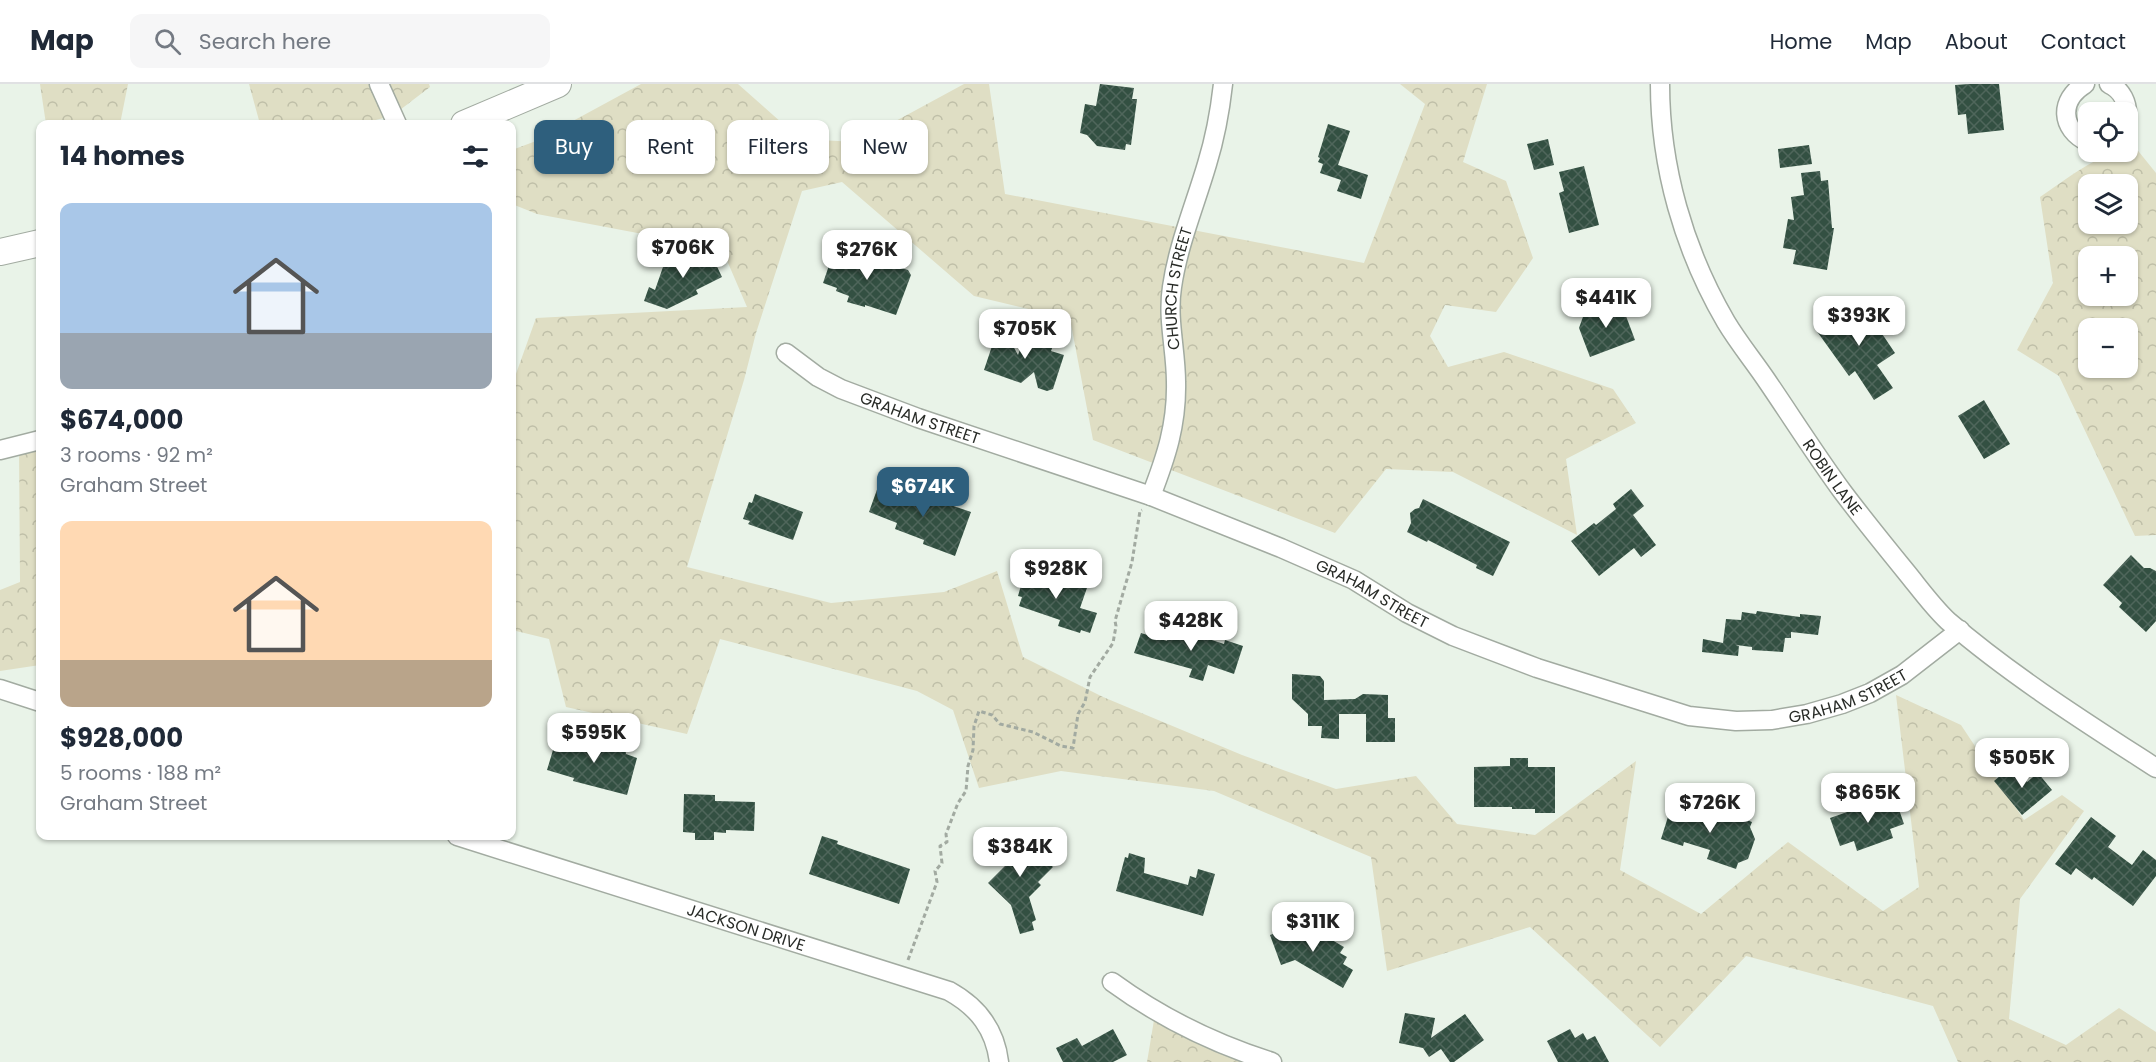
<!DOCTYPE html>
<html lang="en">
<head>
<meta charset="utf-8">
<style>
  :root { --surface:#fff; --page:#f6f6f7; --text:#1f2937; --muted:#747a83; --line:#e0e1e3; --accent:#2e5f7d }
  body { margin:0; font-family:Poppins,sans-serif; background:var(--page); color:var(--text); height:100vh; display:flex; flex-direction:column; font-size:22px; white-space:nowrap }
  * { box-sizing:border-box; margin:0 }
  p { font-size:20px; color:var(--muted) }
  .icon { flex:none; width:33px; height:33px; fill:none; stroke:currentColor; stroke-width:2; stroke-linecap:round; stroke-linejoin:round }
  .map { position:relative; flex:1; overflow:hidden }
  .sheet { position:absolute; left:36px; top:36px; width:480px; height:720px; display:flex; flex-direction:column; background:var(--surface); border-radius:12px; box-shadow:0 2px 4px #0004 }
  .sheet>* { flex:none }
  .top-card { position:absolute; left:534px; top:36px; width:570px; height:54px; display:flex; gap:12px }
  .buttons { position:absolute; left:2078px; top:18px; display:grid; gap:12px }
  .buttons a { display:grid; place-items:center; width:60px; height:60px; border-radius:12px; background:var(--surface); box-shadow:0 2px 4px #0004; font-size:30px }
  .price { position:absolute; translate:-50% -51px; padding:0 14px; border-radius:12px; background:#fff; color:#222; font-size:20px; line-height:39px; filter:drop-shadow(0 2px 3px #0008) }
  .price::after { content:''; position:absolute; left:50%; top:36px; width:18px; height:14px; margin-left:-9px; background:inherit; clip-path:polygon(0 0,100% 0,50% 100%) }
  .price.current { background:var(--accent); color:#fff }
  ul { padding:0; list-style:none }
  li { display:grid; align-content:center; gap:12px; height:318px; padding:0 24px }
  li span { display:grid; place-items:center; height:186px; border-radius:12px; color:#555 }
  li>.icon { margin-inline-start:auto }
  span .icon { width:108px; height:108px; fill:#fffc; stroke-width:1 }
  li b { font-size:26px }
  h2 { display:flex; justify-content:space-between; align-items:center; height:72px; padding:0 24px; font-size:26px }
  .pill { padding:0 21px; border-radius:12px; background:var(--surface); box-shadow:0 2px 4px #0004; font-size:21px; line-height:54px }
  .pill.current { background:var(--accent); color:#fff }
  header { display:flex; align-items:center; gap:36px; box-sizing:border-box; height:84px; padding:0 30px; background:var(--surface); border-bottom:2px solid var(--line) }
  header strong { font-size:28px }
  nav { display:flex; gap:33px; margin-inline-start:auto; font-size:21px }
  .search { width:420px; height:54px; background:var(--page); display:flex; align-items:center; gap:15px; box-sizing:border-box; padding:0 21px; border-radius:12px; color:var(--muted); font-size:22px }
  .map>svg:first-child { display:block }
  .forest { fill:url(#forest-crowns); fill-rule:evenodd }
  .building { fill:url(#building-cross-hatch) }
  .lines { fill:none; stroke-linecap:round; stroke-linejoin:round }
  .minor-casing { stroke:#a2aba1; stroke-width:21 }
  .secondary-casing { stroke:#a2aba1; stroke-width:28 }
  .path { stroke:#a2aaa1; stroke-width:3; stroke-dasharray:4.5 3; stroke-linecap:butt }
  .minor { stroke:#fff; stroke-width:18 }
  .secondary { stroke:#fff; stroke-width:26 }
  .labels { text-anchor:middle; stroke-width:6; stroke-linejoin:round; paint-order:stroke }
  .street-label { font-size:16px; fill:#282b27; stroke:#f9fff8 }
</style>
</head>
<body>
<header>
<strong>Map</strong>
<div class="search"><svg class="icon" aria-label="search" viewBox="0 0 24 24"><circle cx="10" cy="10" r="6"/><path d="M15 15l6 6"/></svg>Search here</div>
<nav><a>Home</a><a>Map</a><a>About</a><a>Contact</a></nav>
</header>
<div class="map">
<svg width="2156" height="978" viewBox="0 0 2156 978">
  <defs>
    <pattern id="forest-crowns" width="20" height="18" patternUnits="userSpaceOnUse" patternTransform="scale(1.5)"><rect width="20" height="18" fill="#dfdec4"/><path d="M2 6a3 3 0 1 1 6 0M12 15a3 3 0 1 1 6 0" fill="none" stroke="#bfbfa8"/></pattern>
    <pattern id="building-cross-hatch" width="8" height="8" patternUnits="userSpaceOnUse" patternTransform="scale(1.5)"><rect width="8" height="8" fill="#335042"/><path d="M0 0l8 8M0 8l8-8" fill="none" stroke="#4f665b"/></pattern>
  </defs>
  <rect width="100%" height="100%" fill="#e9f3e8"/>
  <path class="forest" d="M40 0H128L120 40H46Z
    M249 0H429L430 3 392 32 359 40H260Z
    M641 0H738L800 55 857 58 964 0H989L1005 110 1364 179 1425 20 1400 0H1487L1463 78 1506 97 1533 174 1496 228 1445 221 1430 252 1448 283 1504 268 1613 305 1636 339 1566 375 1577 451 1453 388 1386 385 1335 449 1093 356 1070 235 974 212 842 98 802 107 756 249 744 296 687 483 831 519 944 508 997 487 1023 573 1103 613 1242 671 1336 705 1416 692 1457 740 1535 751 1636 677 1620 786 1701 830 1788 758 1883 827 1919 803 1896 611 1961 641 2024 736 2062 711 2084 727 2020 815 2009 935 2066 961 2119 924 2156 948V978H1958L1933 922 1746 872 1660 963 1530 843 1387 887 1371 773 1214 707 1061 687 979 704 953 626 917 607 720 555 687 650 566 623 549 555 512 546V301L536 234 747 223 722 165 537 130 512 120V66L536 57Z
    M2135 63 2156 89V451L2135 452 2059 292 2017 266 2053 199 2040 113C2063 98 2098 68 2127 68V65ZM2127 100V140H2088V100ZM2088 172H2127V212H2088ZM2127 244V284H2088V244Z
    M40 356V581L0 587V506L20 498 19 362Z
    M1154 936 1240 978H1147Z"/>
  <path class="building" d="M1100 0 1134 4 1132 15H1137L1131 61 1126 60 1125 66 1097 62 1087 51 1080 49 1085 20 1096 22Z
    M1969 0H1999L2004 46 1968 50 1966 30 1958 31 1955 1Z
    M1328 40 1350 47 1338 81 1368 91 1361 115 1337 107 1341 96 1320 89 1323 80 1318 78 1320 74 1318 73Z
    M1548 55 1554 81 1534 86 1527 60Z
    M1809 61 1812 80 1780 84 1778 65Z
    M1584 82 1599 141 1569 149 1559 109 1564 107 1559 88Z
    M1820 87 1821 97 1828 96 1832 144H1834L1827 186 1793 180 1796 166 1783 164 1788 135 1794 136 1791 113 1804 111 1801 89Z
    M692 163 697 174 710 168 722 193 696 206 698 210 667 225 644 217 649 203 655 206 663 183 678 178 675 171Z
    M835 164 859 172 864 170 876 175 879 180 891 184 896 182 908 186 911 191 896 231 865 221V223L847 218 849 212 836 207 837 204 823 199Z
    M1620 216 1635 256 1590 273 1579 244 1584 230Z
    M1860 217 1895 269 1877 281 1893 304 1874 316 1855 287 1849 292 1816 246Z
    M997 247 1006 249 1018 271 1026 249 1032 247 1037 249 1039 254 1054 259 1051 267 1064 271 1053 305 1047 307 1038 304 1034 288 1021 299 984 286Z
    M1984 316 2010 360 1984 375 1958 332Z
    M879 400 932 419 933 415 971 428 955 472 923 460 924 456 895 445 897 439 869 428Z
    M1631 405 1644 422 1633 431 1656 461 1641 473 1634 464 1599 492 1571 457 1594 439 1596 441 1616 425 1613 420Z
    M755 410 803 428 793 456 748 440 750 437 743 435 749 418 752 419Z
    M1423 415 1510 458 1493 492 1476 484 1477 481 1428 456 1427 458 1407 448 1411 439 1410 429 1415 425 1419 424Z
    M2131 471 2144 484H2150L2156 487V537L2146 548 2119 523 2122 519 2103 501Z
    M1025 479 1038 484 1036 489 1066 499 1068 494 1088 501 1080 524 1097 529 1090 549 1081 546 1080 549 1058 542 1060 536 1019 522 1022 513 1018 512 1022 498 1019 497Z
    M1757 527 1800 533V530L1821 532 1818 551 1791 548V554H1785L1783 568 1752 566V563L1736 561 1739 562 1738 572 1702 568 1703 555 1723 559 1726 535 1741 536 1742 528 1756 530Z
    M1172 543 1224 560 1225 556 1243 562 1234 590 1208 581 1203 597 1189 593 1192 585 1134 569 1141 549 1167 557Z
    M1292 590 1320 592 1324 597V616L1355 615 1363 610 1388 611V634H1395V658H1366V630H1339V655L1321 654 1322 642H1308V630L1292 615Z
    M590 651 605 655 608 663 618 661 625 663 626 670 637 674 627 711 573 697 574 694 547 686 556 656 570 660Z
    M1510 674H1528V683H1555V729H1535V725H1512V723H1474V683L1510 682Z
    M2013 681 2027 698 2038 689 2052 706 2022 731 1994 697Z
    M684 710 715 711V717L755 718 754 747 726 746V749L714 748V756H695V749L683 748Z
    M1895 714 1904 740 1890 745 1893 754 1857 767 1854 757 1840 762 1830 734 1853 726 1852 723 1871 717 1873 722Z
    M1673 717 1712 730 1715 728 1735 738 1736 732 1752 738 1750 743 1755 755 1748 775 1738 779 1736 785 1707 775 1710 766 1684 758 1683 762 1661 755Z
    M2091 733 2116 752 2108 763 2132 781 2143 766 2156 776V792L2133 822 2094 793 2092 796 2076 784 2071 791 2055 780Z
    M1013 745 1053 783 1038 798 1041 801 1029 813 1036 836 1032 838 1034 846 1020 850 1011 821 988 799 1011 776 996 761Z
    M822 752 838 757 837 760 910 785 899 820 809 790Z
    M1129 769 1145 774 1144 789 1188 801 1190 792 1196 794 1198 785 1215 790 1203 832 1116 807 1125 773 1128 774Z
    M1297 842 1306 847 1308 842 1344 863 1340 869 1347 873 1343 880 1353 886 1343 904 1295 876 1281 881 1270 851Z
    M1405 929 1435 934 1431 954 1465 930 1484 956 1454 978H1450L1441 965 1429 973 1423 964 1399 959Z
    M1113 945 1127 971 1113 978H1063L1056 964 1077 954 1082 962Z
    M1570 945 1575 954 1583 949 1587 956 1595 952 1609 978H1558L1547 957Z"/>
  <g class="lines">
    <defs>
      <g id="minor">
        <path d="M379 0 397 40"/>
        <path id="s1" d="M1660 0C1660 83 1684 166 1726 238 1738 258 1752 275 1765 294 1791 332 1815 370 1842 407 1863 435 1885 462 1907 489 1920 505 1933 523 1948 537 2012 592 2085 638 2156 684"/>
        <path d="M2085 0C2059 16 2060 45 2088 58"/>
        <path d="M2109 0C2122 6 2128 19 2127 33"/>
        <path id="s2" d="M786 269 818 293 841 305 918 334 1151 412 1281 464 1354 496 1407 529 1453 552 1537 584 1689 632 1736 637 1772 636 1807 630 1842 620 1870 609 1902 591 1960 546"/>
        <path d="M0 366 40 356"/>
        <path id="s3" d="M1151 412C1166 373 1177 341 1176 298 1176 266 1167 235 1172 203 1178 161 1195 121 1207 80 1215 54 1220 27 1223 0"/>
        <path d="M0 605 40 618"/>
        <path id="s4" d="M457 752 949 907C978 923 995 945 999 978"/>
        <path d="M1112 898C1160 933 1215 960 1272 978"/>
      </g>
      <path id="secondary" d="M464 40 558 0
        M0 168 40 159"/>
    </defs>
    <use href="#minor" class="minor-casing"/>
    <use href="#secondary" class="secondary-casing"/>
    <path class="path" d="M908 876 937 798 935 787 942 779 940 762 947 758 946 750 958 719 966 707 968 682 973 666 974 642 979 627 992 631 1000 640 1033 648 1061 662 1073 664 1078 630 1085 618 1090 593 1113 559 1116 542 1115 537 1132 478 1140 427 1142 426"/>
    <use href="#minor" class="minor"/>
    <use href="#secondary" class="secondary"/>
  </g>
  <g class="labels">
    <g class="street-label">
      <text dy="6" stroke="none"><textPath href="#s3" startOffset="212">CHURCH STREET</textPath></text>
      <text dy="6" stroke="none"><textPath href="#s2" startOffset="150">GRAHAM STREET</textPath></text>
      <text dy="6" stroke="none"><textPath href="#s1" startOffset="438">ROBIN LANE</textPath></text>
      <text dy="6" stroke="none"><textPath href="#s2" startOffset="636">GRAHAM STREET</textPath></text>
      <text dy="6" stroke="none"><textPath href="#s2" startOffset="1140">GRAHAM STREET</textPath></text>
      <text dy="6" stroke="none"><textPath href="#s4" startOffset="303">JACKSON DRIVE</textPath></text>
    </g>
  </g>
</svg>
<div class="buttons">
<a><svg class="icon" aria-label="locate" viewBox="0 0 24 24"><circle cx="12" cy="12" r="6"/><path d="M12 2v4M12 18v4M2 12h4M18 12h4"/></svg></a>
<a><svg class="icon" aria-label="layers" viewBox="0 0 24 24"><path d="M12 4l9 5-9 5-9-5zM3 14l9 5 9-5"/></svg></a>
<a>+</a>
<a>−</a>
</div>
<b class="price" style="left:683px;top:195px">$706K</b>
<b class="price" style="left:867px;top:197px">$276K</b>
<b class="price" style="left:1606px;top:245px">$441K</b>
<b class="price" style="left:1859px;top:263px">$393K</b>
<b class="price" style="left:1025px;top:276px">$705K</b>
<b class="price current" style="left:923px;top:434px">$674K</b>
<b class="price" style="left:1056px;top:516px">$928K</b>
<b class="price" style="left:1191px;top:568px">$428K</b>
<b class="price" style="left:594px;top:680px">$595K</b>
<b class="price" style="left:2022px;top:705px">$505K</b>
<b class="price" style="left:1868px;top:740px">$865K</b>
<b class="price" style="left:1710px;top:750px">$726K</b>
<b class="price" style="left:1020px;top:794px">$384K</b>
<b class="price" style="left:1313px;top:869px">$311K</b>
<div class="top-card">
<a class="pill current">Buy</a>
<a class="pill">Rent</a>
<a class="pill">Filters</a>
<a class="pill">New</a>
</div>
<section class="sheet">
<h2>14 homes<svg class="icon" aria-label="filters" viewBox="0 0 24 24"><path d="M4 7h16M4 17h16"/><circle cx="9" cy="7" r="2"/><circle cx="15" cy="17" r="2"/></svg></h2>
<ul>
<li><span style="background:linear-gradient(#a9c7e8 70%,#9aa5b1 0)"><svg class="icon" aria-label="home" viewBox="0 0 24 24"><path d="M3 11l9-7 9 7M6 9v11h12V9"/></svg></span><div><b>$674,000</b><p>3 rooms · 92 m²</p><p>Graham Street</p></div></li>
<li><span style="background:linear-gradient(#ffd9b3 75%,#b9a48a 0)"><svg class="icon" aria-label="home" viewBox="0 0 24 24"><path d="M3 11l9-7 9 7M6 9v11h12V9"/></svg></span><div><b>$928,000</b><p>5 rooms · 188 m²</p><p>Graham Street</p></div></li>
</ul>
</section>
</div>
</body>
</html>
